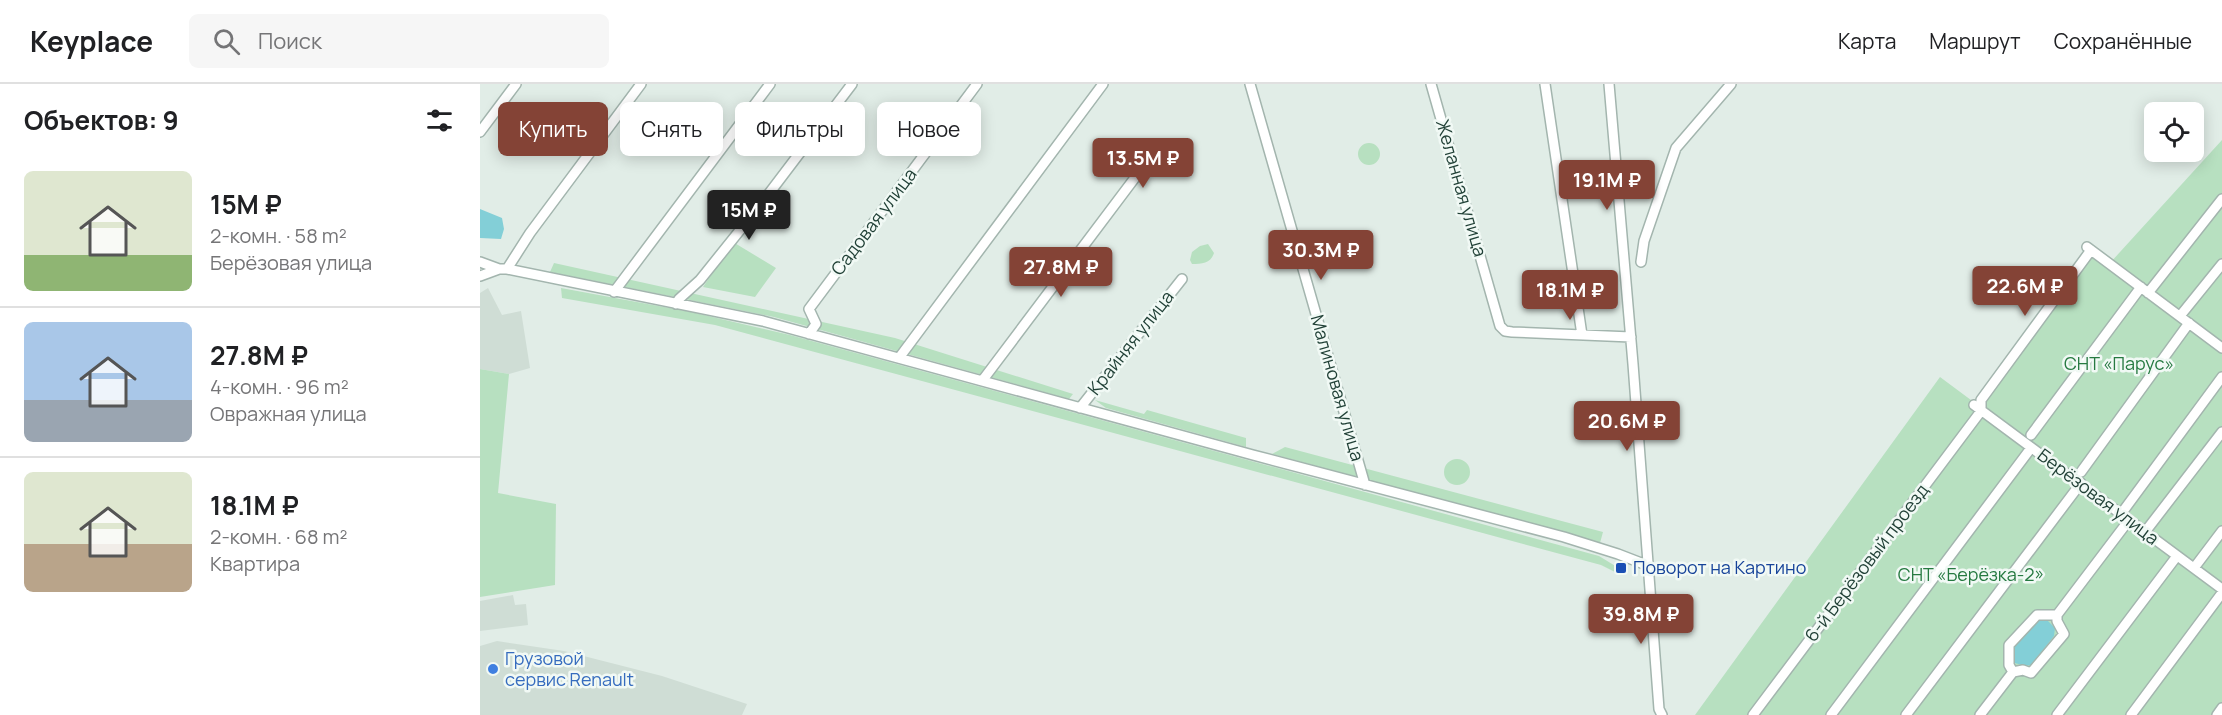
<!DOCTYPE html>
<html lang="ru">
<head>
<meta charset="utf-8">
<style>
  :root { --surface:#fff; --page:#f6f6f6; --text:#202124; --muted:#757577; --line:#e0e0e0; --accent:#844336 }
  body { margin:0; font-family:Manrope,sans-serif; background:var(--page); color:var(--text); height:100vh; display:flex; flex-direction:column; font-size:22px; white-space:nowrap }
  * { box-sizing:border-box; margin:0 }
  p { font-size:20px; color:var(--muted) }
  .icon { flex:none; width:33px; height:33px; fill:none; stroke:currentColor; stroke-width:2; stroke-linecap:round; stroke-linejoin:round }
  .map { position:relative; flex:1; overflow:hidden }
  .side { display:flex; flex-direction:column; background:var(--surface); width:480px }
  .side>* { flex:none }
  .banner { position:absolute; left:18px; top:18px; width:570px; height:54px; display:flex; gap:12px }
  .buttons { position:absolute; left:1664px; top:18px; display:grid; gap:12px }
  .buttons a { display:grid; place-items:center; width:60px; height:60px; border-radius:9px; background:var(--surface); box-shadow:0 3px 15px #0003; font-size:30px }
  .price { position:absolute; translate:-50% -51px; padding:0 14px; border-radius:6px; background:var(--accent); color:#fff; font-size:20px; line-height:39px; filter:drop-shadow(0 2px 3px #0008) }
  .price::after { content:''; position:absolute; left:50%; top:36px; width:18px; height:14px; margin-left:-9px; background:inherit; clip-path:polygon(0 0,100% 0,50% 100%) }
  .price.on { background:#222; color:#fff }
  ul { padding:0; list-style:none }
  li { display:flex; align-items:center; gap:18px; height:150px; padding:0 24px }
  li+li { border-top:2px solid var(--line) }
  li span { display:grid; place-items:center; flex:none; width:168px; height:120px; border-radius:9px; color:#555 }
  li>.icon { margin-inline-start:auto }
  span .icon { width:72px; height:72px; fill:#fffc; stroke-width:1 }
  li b { font-size:26px }
  h2 { display:flex; justify-content:space-between; align-items:center; height:72px; padding:0 24px; font-size:26px }
  .chip { padding:0 21px; border-radius:9px; background:var(--surface); box-shadow:0 3px 15px #0003; font-size:21px; line-height:54px }
  .chip.on { background:var(--accent); color:#fff }
  header { display:flex; align-items:center; gap:36px; box-sizing:border-box; height:84px; padding:0 30px; background:var(--surface); border-bottom:2px solid var(--line) }
  header strong { font-size:28px }
  nav { display:flex; gap:33px; margin-inline-start:auto; font-size:21px }
  .search { width:420px; height:54px; background:var(--page); display:flex; align-items:center; gap:15px; box-sizing:border-box; padding:0 21px; border-radius:9px; color:var(--muted); font-size:22px }
  main { display:flex; flex:1; min-height:0 }
  .map>svg:first-child { display:block }
  .built { fill:#cfddd5 }
  .green { fill:#b7e0c0 }
  .water { fill:#83cfd7 }
  .lines { fill:none; stroke-linecap:round; stroke-linejoin:round }
  .minor-casing { stroke:#a3b5ae; stroke-width:12 }
  .minor { stroke:#fff; stroke-width:9 }
  .transit-dot { fill:#1a4fb4; stroke:#f1f9f5; stroke-width:2 }
  .shop-dot { fill:#3f7fe0; stroke:#f1f9f5; stroke-width:2 }
  .labels { text-anchor:middle; stroke-width:5; stroke-linejoin:round; paint-order:stroke }
  .street-label { font-size:18px; fill:#1f3f35; stroke:#f1f9f5 }
  .park-label { font-size:18px; fill:#267a41; stroke:#f1f9f5 }
  .transit-label { font-size:18px; fill:#164399; stroke:#f1f9f5; text-anchor:start }
  .shop-label { font-size:18px; fill:#366cbe; stroke:#f1f9f5; text-anchor:start }
</style>
</head>
<body>
<header>
<strong>Keyplace</strong>
<div class="search"><svg class="icon" aria-label="search" viewBox="0 0 24 24"><circle cx="10" cy="10" r="6"/><path d="M15 15l6 6"/></svg>Поиск</div>
<nav><a>Карта</a><a>Маршрут</a><a>Сохранённые</a></nav>
</header>
<main>
<section class="side">
<h2>Объектов: 9<svg class="icon" aria-label="filters" viewBox="0 0 24 24"><path d="M4 7h16M4 17h16"/><circle cx="9" cy="7" r="2"/><circle cx="15" cy="17" r="2"/></svg></h2>
<ul>
<li><span style="background:linear-gradient(#dfe7d0 70%,#8fb573 0)"><svg class="icon" aria-label="home" viewBox="0 0 24 24"><path d="M3 11l9-7 9 7M6 9v11h12V9"/></svg></span><div><b>15M ₽</b><p>2-комн. · 58 m²</p><p>Берёзовая улица</p></div></li>
<li><span style="background:linear-gradient(#a9c7e8 65%,#9aa5b1 0)"><svg class="icon" aria-label="home" viewBox="0 0 24 24"><path d="M3 11l9-7 9 7M6 9v11h12V9"/></svg></span><div><b>27.8M ₽</b><p>4-комн. · 96 m²</p><p>Овражная улица</p></div></li>
<li><span style="background:linear-gradient(#dfe7d0 60%,#b9a48a 0)"><svg class="icon" aria-label="home" viewBox="0 0 24 24"><path d="M3 11l9-7 9 7M6 9v11h12V9"/></svg></span><div><b>18.1M ₽</b><p>2-комн. · 68 m²</p><p>Квартира</p></div></li>
</ul>
</section>
<div class="map">
<svg width="1742" height="631" viewBox="0 0 1742 631">
  <rect width="100%" height="100%" fill="#e1ede7"/>
  <path class="built" d="M8 204 22 231 41 227 50 284 29 290 0 285V209Z
    M33 511 35 521 46 520 48 541 0 547V517Z
    M17 557 84 567 182 592 267 620 262 631H0V562Z"/>
  <path class="green" d="M1742 56V631H1215L1460 293 1495 319 1608 163 1630 179Z
    M878 70a11 11 0 1 1 22 0a11 11 0 1 1-22 0Z
    M253 158 296 184 275 213 223 203Z
    M728 160 734 169C731 179 722 180 712 180L710 176 712 168 720 162Z
    M74 179 415 254 593 310 589 315 294 233 70 188Z
    M81 204 211 228 310 251 1119 472 1137 483V489L1121 481 235 241 82 214Z
    M0 285 29 290 18 409 76 420 75 501 0 513Z
    M615 316 664 330 667 326 766 354V363L626 324Z
    M805 363 1123 448 1120 459 792 370Z
    M964 388a13 13 0 1 1 26 0a13 13 0 1 1-26 0Z"/>
  <path class="water" d="M0 125 22 134 24 145 21 155 0 154Z
    M1566 535 1575 544 1574 552 1551 581 1545 582 1535 579C1535 575 1533 568 1534 564 1537 553 1555 536 1566 535Z"/>
  <g class="lines">
    <defs>
      <path id="minor" d="M770 0 885 401
        M951 0 1020 242 1025 247 1032 248 1151 253
        M1065 0 1102 251
        M1129 0 1153 280 1179 625 1182 631
        M0 48 36 0
        M1607 163 1742 264
        M0 178 19 185
        M1161 178 1164 157 1196 64 1251 0
        M27 185 50 149 161 0
        M0 192 19 185H27L283 237 773 371 1084 453 1138 470 1169 482
        M134 208 290 0
        M1668 209 1742 115
        M196 220 199 215 220 196 281 120 372 0
        M1700 232 1742 180
        M329 250 336 240 329 225 497 0
        M419 274 623 0
        M502 297 666 79
        M1494 321 1742 505
        M600 324 702 195
        M1551 351 1661 203
        M1601 388 1709 239
        M1641 430 1742 293
        M1665 448 1742 348
        M1714 484 1742 447
        M1533 588 1529 581V561L1557 531H1577
        M1273 631 1501 327V316L1611 166
        M1351 631 1551 364
        M1426 631 1601 399
        M1500 631 1533 588 1543 586 1551 589 1584 550 1577 537V531L1649 436
        M1577 631 1697 472
        M1651 631 1742 509
        M1737 631 1742 624"/>
    </defs>
    <use href="#minor" class="minor-casing"/>
    <use href="#minor" class="minor"/>
  </g>
  <rect class="transit-dot" x="1135" y="478" width="12" height="12" rx="3"/>
  <circle class="shop-dot" cx="13" cy="585" r="6"/>
  <g class="labels">
    <g class="street-label">
      <text transform="translate(981 104) rotate(74)" y="6">Желанная улица</text>
      <text transform="translate(394 138) rotate(-53)" y="6">Садовая улица</text>
      <text transform="translate(651 259) rotate(-52)" y="6">Крайняя улица</text>
      <text transform="translate(857 304) rotate(74)" y="6">Малиновая улица</text>
      <text transform="translate(1618 413) rotate(37)" y="6">Берёзовая улица</text>
      <text transform="translate(1387 479) rotate(-53)" y="6">6-й Берёзовый проезд</text>
    </g>
    <g class="park-label">
      <text x="1639" y="286">СНТ «Парус»</text>
      <text x="1491" y="497">СНТ «Берёзка-2»</text>
    </g>
    <g class="transit-label">
      <text x="1153" y="490">Поворот на Картино</text>
    </g>
    <g class="shop-label">
      <text x="25" y="581">Грузовой<tspan x="25" dy="21">сервис Renault</tspan></text>
    </g>
  </g>
</svg>
<div class="buttons">
<a><svg class="icon" aria-label="locate" viewBox="0 0 24 24"><circle cx="12" cy="12" r="6"/><path d="M12 2v4M12 18v4M2 12h4M18 12h4"/></svg></a>
</div>
<b class="price" style="left:663px;top:105px">13.5M ₽</b>
<b class="price" style="left:1127px;top:127px">19.1M ₽</b>
<b class="price on" style="left:269px;top:157px">15M ₽</b>
<b class="price" style="left:841px;top:197px">30.3M ₽</b>
<b class="price" style="left:581px;top:214px">27.8M ₽</b>
<b class="price" style="left:1545px;top:233px">22.6M ₽</b>
<b class="price" style="left:1090px;top:237px">18.1M ₽</b>
<b class="price" style="left:1147px;top:368px">20.6M ₽</b>
<b class="price" style="left:1161px;top:561px">39.8M ₽</b>
<div class="banner">
<a class="chip on">Купить</a>
<a class="chip">Снять</a>
<a class="chip">Фильтры</a>
<a class="chip">Новое</a>
</div>
</div>
</main>
</body>
</html>
